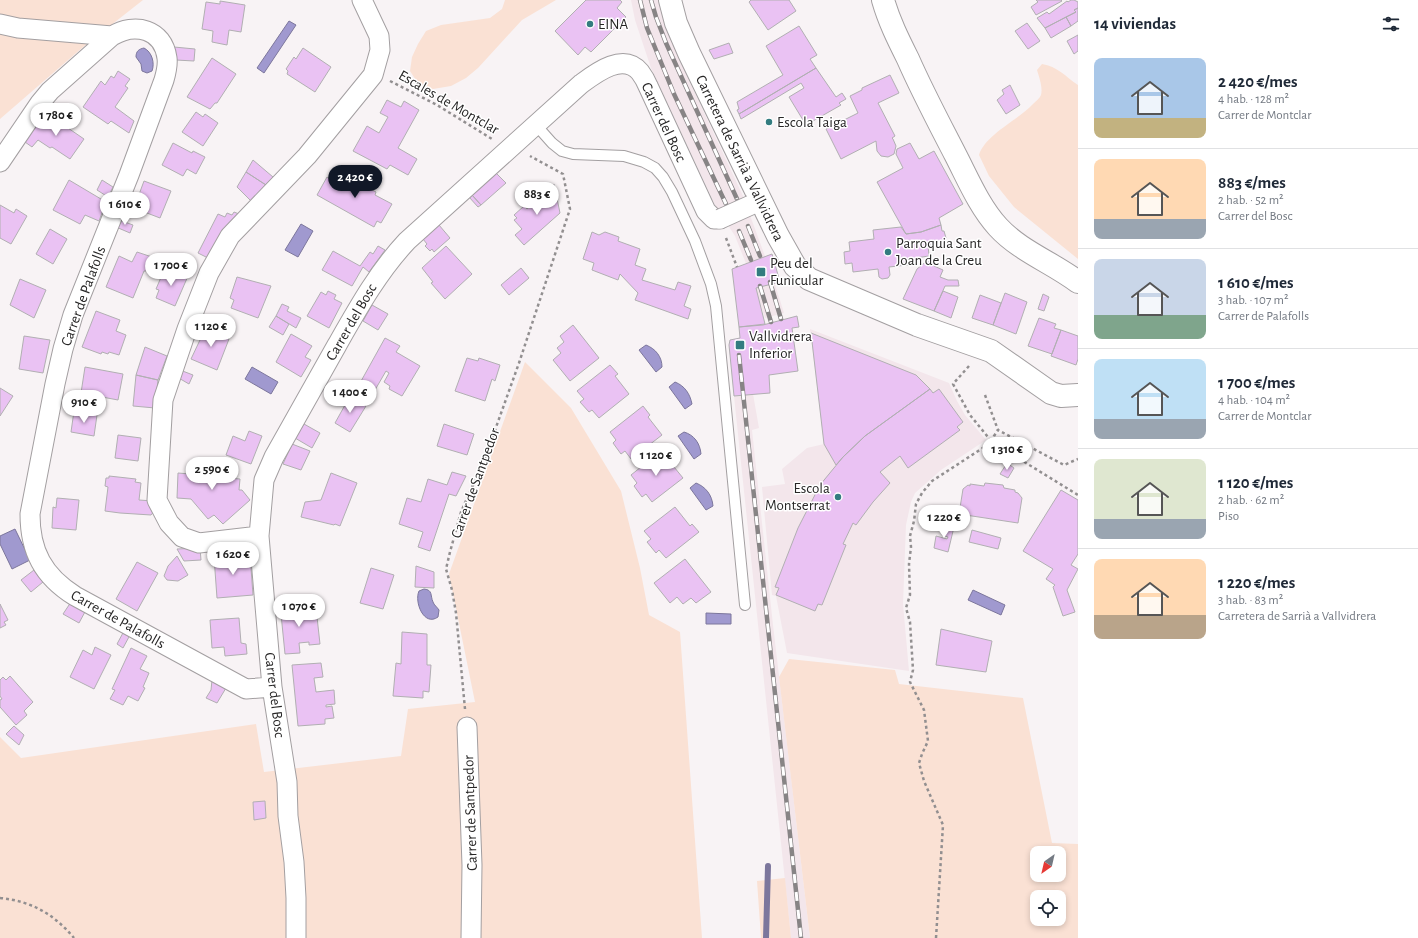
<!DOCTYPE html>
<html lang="es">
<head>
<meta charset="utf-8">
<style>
  :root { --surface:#fff; --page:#f6f6f7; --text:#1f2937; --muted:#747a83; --line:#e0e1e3; --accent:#111827 }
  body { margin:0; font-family:"Alegreya Sans",sans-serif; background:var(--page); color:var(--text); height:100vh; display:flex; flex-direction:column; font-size:15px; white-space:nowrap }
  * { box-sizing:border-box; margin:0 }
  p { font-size:13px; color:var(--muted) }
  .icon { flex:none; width:22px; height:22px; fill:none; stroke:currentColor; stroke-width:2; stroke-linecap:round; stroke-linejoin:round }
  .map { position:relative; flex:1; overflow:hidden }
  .side { display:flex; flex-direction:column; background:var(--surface); width:340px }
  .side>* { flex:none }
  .needle { width:26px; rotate:214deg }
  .buttons { position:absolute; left:1030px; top:846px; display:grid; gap:8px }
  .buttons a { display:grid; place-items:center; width:36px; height:36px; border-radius:8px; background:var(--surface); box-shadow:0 2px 6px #0003; font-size:20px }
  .price { position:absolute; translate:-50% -34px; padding:0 9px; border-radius:14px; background:#fff; color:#222; font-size:13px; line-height:26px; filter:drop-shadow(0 1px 2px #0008) }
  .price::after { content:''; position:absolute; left:50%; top:24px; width:12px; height:9px; margin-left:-6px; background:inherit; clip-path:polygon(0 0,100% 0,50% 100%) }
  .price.selected { background:var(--accent); color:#fff }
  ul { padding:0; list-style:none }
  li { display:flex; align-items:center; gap:12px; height:100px; padding:0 16px }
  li+li { border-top:1px solid var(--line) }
  li span { display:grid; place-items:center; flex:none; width:112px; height:80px; border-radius:8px; color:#555 }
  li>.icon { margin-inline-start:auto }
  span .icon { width:48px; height:48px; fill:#fffc; stroke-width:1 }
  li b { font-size:17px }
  h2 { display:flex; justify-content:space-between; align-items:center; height:48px; padding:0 16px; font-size:17px }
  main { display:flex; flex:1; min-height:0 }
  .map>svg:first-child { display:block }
  .built { fill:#f3e6eb }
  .green { fill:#fae1d4; fill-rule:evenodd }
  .water { fill:#a099cf; stroke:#7c769c }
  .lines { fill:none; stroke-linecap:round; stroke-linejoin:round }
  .stream { stroke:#7c769c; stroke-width:6 }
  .building { fill:#eac2f3; stroke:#b1afb2 }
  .service-casing { stroke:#a39fa1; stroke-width:12 }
  .minor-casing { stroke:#a39fa1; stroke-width:21 }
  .secondary-casing { stroke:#a39fa1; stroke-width:24 }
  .path { stroke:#928f90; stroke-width:2.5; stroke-dasharray:3 3; stroke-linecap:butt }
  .service { stroke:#fff; stroke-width:10 }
  .minor { stroke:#fff; stroke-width:19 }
  .secondary { stroke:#fff; stroke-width:22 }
  .rail-casing { stroke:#878485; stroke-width:4.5 }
  .rail { stroke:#fff; stroke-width:3; stroke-dasharray:9; stroke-linecap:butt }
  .minor-bridge-casing { stroke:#a39fa1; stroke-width:21; stroke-linecap:butt }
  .minor-bridge { stroke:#fff; stroke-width:19 }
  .poi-dot { fill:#337c80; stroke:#fff; stroke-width:1.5 }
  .labels { text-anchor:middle; stroke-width:3; stroke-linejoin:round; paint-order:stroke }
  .poi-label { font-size:15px; fill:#272626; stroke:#fff; text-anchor:start }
  .street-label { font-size:15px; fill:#272626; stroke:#fff }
</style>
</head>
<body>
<main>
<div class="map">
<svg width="1078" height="938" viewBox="0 0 1078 938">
  <rect width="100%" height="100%" fill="#f8f3f5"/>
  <path class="built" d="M631 0H660L662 12 687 76 743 196 773 278 784 313 765 318 751 276 735 236 715 205 651 68 635 20Z
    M810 329 949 383 957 401 965 415 986 440 941 470 915 493 911 502 906 525 903 604 909 671 787 653 776 596 772 595 762 487 785 484 782 469 807 448 824 444Z
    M753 394 759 428 752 430 773 625 810 938H791L734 396Z"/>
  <path class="green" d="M0 0H143L82 48 0 119Z
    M505 0H556L522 20 478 68 466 78 451 86 433 89 419 85 410 71 412 57 418 44 426 31 441 25 490 18 502 9Z
    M1042 64C1057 66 1066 77 1078 85V259L1014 207 989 176 979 155C986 134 1017 121 1033 104 1036 101 1040 98 1041 95 1043 87 1039 77 1037 70Z
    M525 362 571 408 621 491 640 568 649 615 680 632 702 938H0V737L21 758 256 724 264 772 401 756 408 709 475 702 449 574Z
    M789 659 895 670 899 684 1023 698 1052 843 1078 844V938H810L779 677ZM1037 853H1059V875H1037ZM1037 897H1059V919H1037Z
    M785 878 791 938H761L757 881Z"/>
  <path class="water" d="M289 21 296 25 264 73 257 68Z
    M144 48C152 52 155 63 152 71L147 73 142 71 141 64 136 57C136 51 139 49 144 48Z
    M301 224 313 231 298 257 285 250Z
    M646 345C656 349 662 357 662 367L656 372 639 350Z
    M252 367 278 382 271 394 245 379Z
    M675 382C685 386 690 394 692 404L685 409 669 387Z
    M684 432C694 435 700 443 701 454L694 459 678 436Z
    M696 483C706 487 712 495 713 506L706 510 690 488Z
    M15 529 30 560 12 569 0 544V536Z
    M424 589C433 590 430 595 433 602 434 605 437 607 439 610L438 617C424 627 414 602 419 591Z
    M973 590 1005 605 1001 615 968 600Z
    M706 613 731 614V624H706Z"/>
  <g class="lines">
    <path class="stream" d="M766 938 768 866"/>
  </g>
  <path class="building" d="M586 0H620L622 2 617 8 626 17 591 52 585 47 578 55 555 31Z
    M751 0H789L796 11 768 30 749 2Z
    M1036 0H1061L1062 1 1036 15 1031 7 1038 2Z
    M1071 0H1074L1078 2V8L1074 10 1076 12 1045 28 1037 18 1047 12 1049 14 1067 1 1068 2Z
    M220 1 245 5 241 32 229 30 227 45 212 42 213 31 202 29 206 2 220 4Z
    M1078 8V21L1071 26 1066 17 1076 12 1074 10Z
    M1066 17 1071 26 1051 38 1045 28Z
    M1027 23 1040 41 1028 49 1015 31Z
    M799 26 817 55 810 59 816 68 739 114 737 110 739 109 737 102 783 75 766 46Z
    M1078 35V51L1074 54 1067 41Z
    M729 43 733 53 714 59 709 50Z
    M174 47 195 49 194 61 176 60Z
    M303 48 331 67 315 92 287 74 288 71 286 69 294 57 296 59Z
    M212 58 236 74 217 103H215L210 109 187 97Z
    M816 68 836 97 842 93 846 99 839 103 841 105 806 125 789 97 804 88 801 83 741 119 739 114Z
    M118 71 130 79 125 86 128 88 115 107 134 121 129 133 111 121 108 124 83 107 101 81 105 85 111 76 114 78Z
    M890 75 899 93 878 103 895 136 892 138 893 139 896 146 894 154 888 157 881 156 877 151 876 141 841 159 826 129 858 113 850 96 862 90V88Z
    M1010 85 1020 105 1006 114 997 100 1004 94 1002 90Z
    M387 100 401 107 404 101 419 110 398 148 417 159 408 175 390 165 387 169 353 151 367 126 379 133 388 117 380 113Z
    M196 112 203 117 205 114 218 123 203 146 182 132Z
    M58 115 70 124 68 128 84 139 70 159 52 147 50 148 38 140 32 147 25 142 40 120 50 126Z
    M173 143 192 153 193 151 205 157 196 174 187 169 183 176 162 165Z
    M910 143 919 159 934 151 963 204 939 218 941 225 921 232 906 234 877 182 903 168 896 154 897 149Z
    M253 160 273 177 266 185 246 172Z
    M336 171 376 192 375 195 392 204 381 223 377 221 374 227 317 195 327 177 331 180Z
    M246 172 266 185 251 201 237 187Z
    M496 173 506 183 481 205 472 195Z
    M69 180 106 202 99 221 85 215 80 224 53 210Z
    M102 180 113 187 108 197 97 190Z
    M144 181 171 191 160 218 134 208Z
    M554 184 560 213 524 245 515 235 522 229 514 220 517 218 514 215 524 206 527 209Z
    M472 195 481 205 478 207 469 197Z
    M0 205 14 213 16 209 27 216 11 244 0 238Z
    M234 212 239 214 208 258 198 253 218 214 225 217 227 213 232 215Z
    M119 220 133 225 130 233 116 227Z
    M439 225 450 238 434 252 432 249 430 251 425 246 427 244 423 239Z
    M941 225 942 231H944L946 238 940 244 928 245 929 256 915 258 916 264 889 267 890 275 888 278 882 279 879 277 878 269 853 272 852 263 845 264 844 252 850 251 849 242 874 239 873 230 901 227 906 234 921 232Z
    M50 229 67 239 53 264 36 254Z
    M592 232 599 235 605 232 619 237 618 241 640 249 635 265 646 269 642 280 675 290 678 282 691 286 684 306 691 309 688 319 635 300 638 293 620 274 618 280 592 270 594 263 583 259Z
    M378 246 385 250 369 272 363 267 352 286 322 270 333 251 360 266 370 252 373 254Z
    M446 246 472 274 445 299 431 283 433 282 422 268Z
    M137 252 152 257 146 271H144L133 298 106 287 119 256 132 262Z
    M772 254 780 282 756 288 765 324 739 327 732 269Z
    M927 261 935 264 934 266 943 270 940 277 948 280H958L959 286H945L934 311 903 299 917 269Z
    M521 268 529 278 509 295 501 285Z
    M172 269 188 276 175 306 156 298 159 290 156 289 162 275 168 278Z
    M237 277 271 286 258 318 231 308 234 300 230 298Z
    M20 279 46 290 34 318 10 305Z
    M328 291 336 295 334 299 342 303 329 328 307 316 321 292 326 295Z
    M943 291 958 297 951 318 934 311Z
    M1005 293 1027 302 1016 334 993 325Z
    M1043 294 1049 297 1044 311 1038 309Z
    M980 295 1001 303 993 325 972 318Z
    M282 304 289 307 287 311 301 318 296 328 276 316Z
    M372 305 388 314 378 330 363 321Z
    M96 311 120 320 116 331 126 335 119 355 109 352 108 354 102 352 101 354 82 347Z
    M276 316 289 324 283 335 269 327Z
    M797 316 799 327 792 328 798 371 769 375 770 393 734 396 729 345 730 340 740 338 739 327 763 325Z
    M1039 318 1056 324 1054 328 1061 330 1052 354 1028 346Z
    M208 323 221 329 219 335 229 339 217 370 191 359Z
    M573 325 599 358 570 381 553 360 561 353 557 348 564 342 560 336Z
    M1061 330 1078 336V359L1076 365 1051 356Z
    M811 333 916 375 930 389 865 436 843 457 836 465 824 444Z
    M291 334 312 346 305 357 311 360 301 377 276 362Z
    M24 336 50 340 43 373 19 369Z
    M385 338 400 346 396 352 420 366 402 396 389 389 390 386 384 382 389 373 386 371 375 390 360 383Z
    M145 347 167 356 158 380 136 375Z
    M467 358 478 361 479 358 500 365 495 381 492 379 485 401 455 391Z
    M610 365 618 374 615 376 629 394 599 418 592 410 589 412 580 402 584 399 577 391Z
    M85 367 123 374 118 400 81 393Z
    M180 370 193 375 189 384 177 377Z
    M136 375 158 380 155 408 133 406Z
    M0 388 13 396 0 416Z
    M930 389 933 393 939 389 963 422 957 427 960 430 908 468 900 456 880 472 890 483 873 502 856 525 853 523 843 544 846 545 822 605 818 604 815 611 776 595 779 588 775 587 798 528 820 485 843 457 865 436Z
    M350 396 366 406 350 432 335 423Z
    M643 406 650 415 648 417 662 435 631 459 625 451 621 454 613 443 616 440 610 432Z
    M74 411 97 415 94 436 71 432Z
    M304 424 320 433 312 448 295 438Z
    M444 424 474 434 467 455 437 446Z
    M249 431 262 436 251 464 226 455 233 436 245 441Z
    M118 435 141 438 138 461 115 458Z
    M292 444 310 451 301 470 283 464Z
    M661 451 683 478 652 502 646 494 642 497 634 486 637 483 631 475Z
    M191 460 203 461 211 470 215 466 221 467 225 471 224 477 226 479 227 478 240 479 239 490H242L250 500 223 524 214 515 208 519 191 499 177 498 178 473 190 474Z
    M1007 463 1014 468 1008 478 1000 474Z
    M452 472 466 476 456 496 449 494 430 551 418 547 423 532 399 524 407 498 421 502 428 479 447 485Z
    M331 473 357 483 340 526 335 524 334 525 301 517 305 502 321 500Z
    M109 476 136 479 135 482 141 483 139 500 153 501 156 509 151 515 120 513 105 511 108 487 105 486 106 478H109Z
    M985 483 1003 485 1004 488 1015 490V492L1018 493 1022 498 1018 523 959 514 963 489 968 485 970 486V484L984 486Z
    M1061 490 1078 500V554L1071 565 1078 569 1067 590 1075 612 1063 616 1053 587 1055 585 1046 579 1053 569 1023 551Z
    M57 498 79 500 76 530 52 528 53 507 56 508Z
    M675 507 690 526 692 524 699 532 666 558 659 550 656 553 647 542 651 539 644 531Z
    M944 525 954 527 948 552 934 548 936 536 947 539 948 537 942 535Z
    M972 530 1001 538 998 549 969 542Z
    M200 548 201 560 184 561 177 549Z
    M250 555 253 595 217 598 214 557Z
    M177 556 188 575 178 581 167 580 164 576 168 566Z
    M685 559 711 592 696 603 691 598 683 604 677 597 670 603 654 583Z
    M137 562 158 573 137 611 116 599Z
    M416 566 434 572V588L415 587Z
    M371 568 394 575 383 609 360 603Z
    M34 570 43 582 31 592 21 580Z
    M71 602 86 610 79 623 63 614Z
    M295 602 296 614 305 613V610L316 608 320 644 309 645V642L299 643 300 653 285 654 280 604Z
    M0 604 8 620 4 622 6 625 0 628Z
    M239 618 241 643 246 644 247 654 225 656 224 647 212 648 210 620Z
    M941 629 992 641 986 672 936 665Z
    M124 631 130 635 123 648 117 644Z
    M402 632 427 634V665H431L429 692 423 691V698L393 696 396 663 401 664Z
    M95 647 111 655 94 689 70 677 83 650 92 655Z
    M131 648 147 656 140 669 149 673 143 687 145 688 138 701 128 696 123 705 110 699 115 690 112 689Z
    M321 663 323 677 314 678 316 692 334 690 335 704 326 705V707L332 706 334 718 325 719V724L298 726 292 665Z
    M10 676 33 702 24 711 27 715 16 725 0 707V700L2 699 0 696V680L3 677 6 680Z
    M212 680 226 688 217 703 206 698 211 690Z
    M14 726 24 735 19 745 6 734Z
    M265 801 266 818 254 820 253 802Z"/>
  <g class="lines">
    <defs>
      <path id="service" d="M536 125 552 143 562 151 573 154 624 156 644 162 655 168 663 177 672 192 695 241 711 284 716 306 745 605"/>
      <path id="minor" d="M0 24 18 28 112 36
        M0 162 40 103 50 91 112 36C135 22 163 29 167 58 168 65 166 73 164 80L129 175 73 315 63 349 55 384 30 514C30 551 43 576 75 596L246 689 272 687
        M259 536 199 543 182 537 169 523 157 500 163 400 187 329 209 273 230 236 307 156 373 75 380 50 379 36 362 0
        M467 727 472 865 471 938
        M296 938V898L294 862 288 816 287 782 272 687 259 536 264 480 274 457C295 420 316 383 337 345 358 308 378 272 407 241L581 84C596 73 623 52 640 72 643 76 646 81 648 86L706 211 714 219H720"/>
      <path id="secondary" d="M670 0 676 23 689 53 778 236 795 266 809 279 917 325 991 351 1051 393 1061 396 1078 395
        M883 0C889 21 898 39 908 59 922 91 939 123 955 154 968 179 979 206 998 227 1020 251 1053 263 1078 282"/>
    </defs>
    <use href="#service" class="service-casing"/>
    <use href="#minor" class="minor-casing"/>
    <use href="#secondary" class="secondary-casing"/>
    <path class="path" d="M390 81 437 105 492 139
      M726 238 737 267
      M969 366 953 384 970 415 992 442 1078 495
      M985 395 998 430
      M992 442 994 436 998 430 1064 465 1078 459
      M465 709 456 613 452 590 446 569 450 552 461 512 485 458 519 363 570 209 563 174 530 156
      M0 898C31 901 54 914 74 938
      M936 938 943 825 924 781 919 763 922 754 928 741 924 710 910 682 913 670 910 622 906 608 910 595 909 564 911 547 910 536 914 521 916 504 922 493 932 481 992 442"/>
    <use href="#service" class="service"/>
    <use href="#minor" class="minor"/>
    <use href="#secondary" class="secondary"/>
    <defs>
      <path id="rail" d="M640 0 647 28 674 94 726 204
        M651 0 656 17 666 43 737 199
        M748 226 760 256
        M739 231 751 260
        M770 282 781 319
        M760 286 771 322
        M739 355 801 938"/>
    </defs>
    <use href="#rail" class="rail-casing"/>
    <use href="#rail" class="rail"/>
    <defs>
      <path id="minor-bridge" d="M720 219 751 205"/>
    </defs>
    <use href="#minor-bridge" class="minor-bridge-casing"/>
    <use href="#minor-bridge" class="minor-bridge"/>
  </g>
  <g class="poi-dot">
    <circle cx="590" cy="24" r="4"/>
    <circle cx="769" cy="122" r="4"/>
    <circle cx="888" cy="252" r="4"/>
    <rect x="756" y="267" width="10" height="10" rx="2"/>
    <rect x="735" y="340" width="10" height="10" rx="2"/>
    <circle cx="838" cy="497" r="4"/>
  </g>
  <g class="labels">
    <g class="poi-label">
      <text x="598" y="29">EINA</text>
      <text x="777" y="127">Escola Taiga</text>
      <text x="896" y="248">Parroquia Sant<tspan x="896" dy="17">Joan de la Creu</tspan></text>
      <text x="770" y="268">Peu del<tspan x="770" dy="17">Funicular</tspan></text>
      <text x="749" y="341">Vallvidrera<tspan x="749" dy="17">Inferior</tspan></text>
      <text x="830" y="493" text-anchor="end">Escola<tspan x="830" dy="17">Montserrat</tspan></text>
    </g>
    <g class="street-label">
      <text transform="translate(449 102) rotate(30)" y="5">Escales de Montclar</text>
      <text transform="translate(664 122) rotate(65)" y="5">Carrer del Bosc</text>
      <text transform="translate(740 158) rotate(64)" y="5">Carretera de Sarrià a Vallvidrera</text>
      <text transform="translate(83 296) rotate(-70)" y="5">Carrer de Palafolls</text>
      <text transform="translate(351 322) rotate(-60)" y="5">Carrer del Bosc</text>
      <text transform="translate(475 483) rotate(-70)" y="5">Carrer de Santpedor</text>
      <text transform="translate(118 619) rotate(29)" y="5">Carrer de Palafolls</text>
      <text transform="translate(275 695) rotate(83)" y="5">Carrer del Bosc</text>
      <text transform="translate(470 813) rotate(-92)" y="5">Carrer de Santpedor</text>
    </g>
  </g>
</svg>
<div class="buttons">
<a><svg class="needle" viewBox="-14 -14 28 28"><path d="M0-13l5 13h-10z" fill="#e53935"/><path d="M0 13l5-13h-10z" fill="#747a83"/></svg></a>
<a><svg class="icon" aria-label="locate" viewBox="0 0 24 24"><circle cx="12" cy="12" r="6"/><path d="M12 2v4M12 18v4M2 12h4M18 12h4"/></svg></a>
</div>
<b class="price" style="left:56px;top:137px">1 780 €</b>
<b class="price selected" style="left:355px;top:199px">2 420 €</b>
<b class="price" style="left:537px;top:216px">883 €</b>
<b class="price" style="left:125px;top:226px">1 610 €</b>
<b class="price" style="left:171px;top:287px">1 700 €</b>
<b class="price" style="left:211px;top:348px">1 120 €</b>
<b class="price" style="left:350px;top:414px">1 400 €</b>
<b class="price" style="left:84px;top:424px">910 €</b>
<b class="price" style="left:1007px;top:471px">1 310 €</b>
<b class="price" style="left:656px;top:477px">1 120 €</b>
<b class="price" style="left:212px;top:491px">2 590 €</b>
<b class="price" style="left:944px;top:539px">1 220 €</b>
<b class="price" style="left:233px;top:576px">1 620 €</b>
<b class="price" style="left:299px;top:628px">1 070 €</b>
</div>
<section class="side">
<h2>14 viviendas<svg class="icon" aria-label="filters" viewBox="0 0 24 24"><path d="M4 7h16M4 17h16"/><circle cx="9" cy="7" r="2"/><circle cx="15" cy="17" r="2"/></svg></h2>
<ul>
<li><span style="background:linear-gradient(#a9c7e8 75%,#c2b280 0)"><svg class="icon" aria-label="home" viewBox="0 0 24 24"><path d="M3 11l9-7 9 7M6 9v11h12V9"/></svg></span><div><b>2 420 €/mes</b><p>4 hab. · 128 m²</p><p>Carrer de Montclar</p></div></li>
<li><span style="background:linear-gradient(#ffd9b3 75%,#9aa5b1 0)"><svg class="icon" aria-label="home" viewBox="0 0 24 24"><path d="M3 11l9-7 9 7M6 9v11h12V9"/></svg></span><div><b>883 €/mes</b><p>2 hab. · 52 m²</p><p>Carrer del Bosc</p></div></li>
<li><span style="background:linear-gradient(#c9d6e8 70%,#7fa58c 0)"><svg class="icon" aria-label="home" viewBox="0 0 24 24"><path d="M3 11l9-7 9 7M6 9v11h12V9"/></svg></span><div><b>1 610 €/mes</b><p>3 hab. · 107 m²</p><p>Carrer de Palafolls</p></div></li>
<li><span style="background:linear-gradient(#bfe0f5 75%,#9aa5b1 0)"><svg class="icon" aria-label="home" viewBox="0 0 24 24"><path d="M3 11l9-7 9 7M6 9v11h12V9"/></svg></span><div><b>1 700 €/mes</b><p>4 hab. · 104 m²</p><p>Carrer de Montclar</p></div></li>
<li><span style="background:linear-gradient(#dfe7d0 75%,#9aa5b1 0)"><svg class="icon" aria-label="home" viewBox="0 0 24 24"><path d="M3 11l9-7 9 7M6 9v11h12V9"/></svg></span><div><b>1 120 €/mes</b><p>2 hab. · 62 m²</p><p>Piso</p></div></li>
<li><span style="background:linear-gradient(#ffd9b3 70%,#b9a48a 0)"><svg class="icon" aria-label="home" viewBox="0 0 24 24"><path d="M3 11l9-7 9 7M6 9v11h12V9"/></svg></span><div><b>1 220 €/mes</b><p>3 hab. · 83 m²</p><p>Carretera de Sarrià a Vallvidrera</p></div></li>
</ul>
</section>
</main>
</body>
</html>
